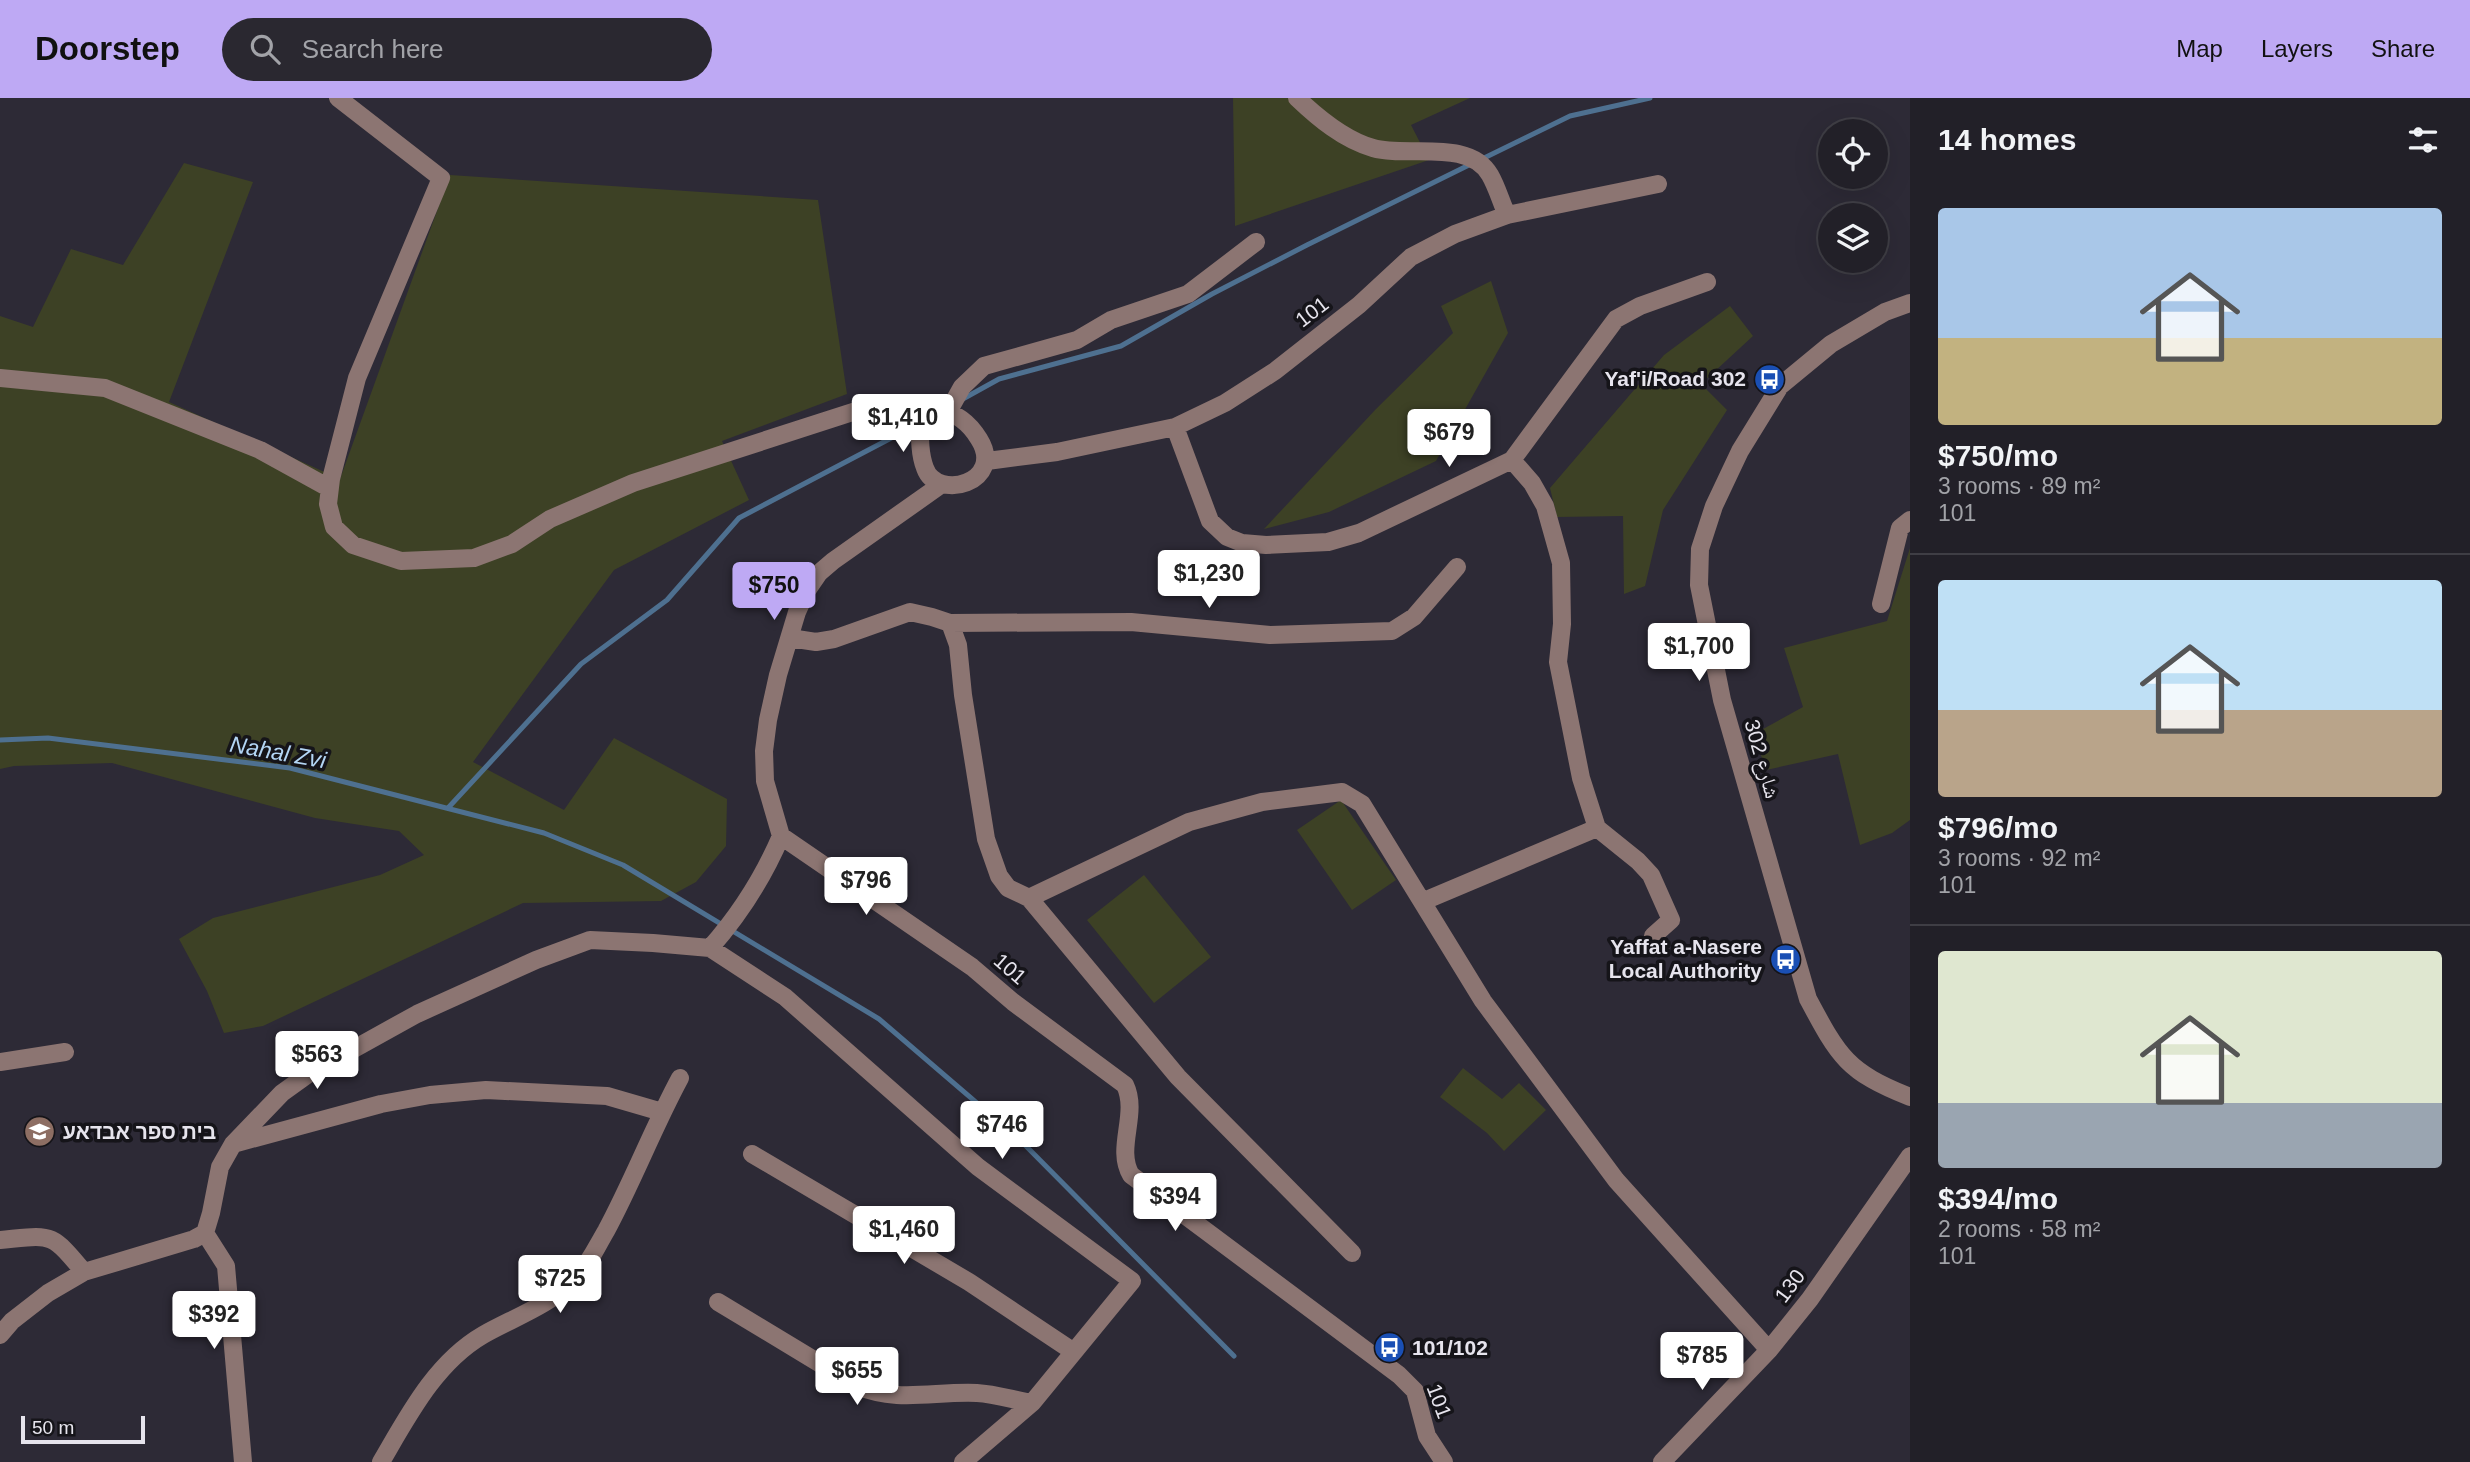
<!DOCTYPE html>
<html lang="en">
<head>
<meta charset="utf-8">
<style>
  :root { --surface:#222028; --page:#2a2830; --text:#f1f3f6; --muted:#a2a3a8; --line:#3f3e45; --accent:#bea9f4 }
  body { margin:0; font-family:Arial,"Noto Naskh Arabic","Noto Sans Hebrew",sans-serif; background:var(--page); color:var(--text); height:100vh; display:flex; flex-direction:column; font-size:26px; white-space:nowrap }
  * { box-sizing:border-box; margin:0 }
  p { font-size:23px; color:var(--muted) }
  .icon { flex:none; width:38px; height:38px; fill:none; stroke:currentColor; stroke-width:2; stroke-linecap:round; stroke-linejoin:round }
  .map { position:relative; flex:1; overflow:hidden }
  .side { display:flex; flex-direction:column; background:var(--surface); width:560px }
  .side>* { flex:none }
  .fabs { position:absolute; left:1818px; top:21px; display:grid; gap:14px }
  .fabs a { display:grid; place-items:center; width:70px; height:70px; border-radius:50%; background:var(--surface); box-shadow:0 7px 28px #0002,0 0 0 2px var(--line); font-size:35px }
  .scale { position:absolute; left:21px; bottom:18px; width:124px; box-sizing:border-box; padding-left:7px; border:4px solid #e6e4ed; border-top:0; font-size:19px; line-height:24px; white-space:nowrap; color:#e6e4ed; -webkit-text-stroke:5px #151419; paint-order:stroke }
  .price { position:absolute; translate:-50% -60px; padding:0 16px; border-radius:7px; background:#fff; color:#222; font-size:23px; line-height:46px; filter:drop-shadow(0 2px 4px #0008) }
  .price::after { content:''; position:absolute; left:50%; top:42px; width:21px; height:16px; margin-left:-10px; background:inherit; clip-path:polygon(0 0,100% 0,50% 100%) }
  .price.on { background:var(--accent); color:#111 }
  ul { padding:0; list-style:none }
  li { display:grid; align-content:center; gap:14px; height:371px; padding:0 28px }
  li+li { border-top:2px solid var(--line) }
  li span { display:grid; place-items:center; height:217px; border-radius:7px; color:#555 }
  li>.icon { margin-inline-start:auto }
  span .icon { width:126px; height:126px; fill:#fffc; stroke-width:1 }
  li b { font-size:30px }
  h2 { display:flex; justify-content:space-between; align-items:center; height:84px; padding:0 28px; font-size:30px }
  header { display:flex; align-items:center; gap:42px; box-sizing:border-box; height:98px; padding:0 35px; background:var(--accent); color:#111 }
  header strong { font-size:33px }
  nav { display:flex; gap:38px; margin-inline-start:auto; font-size:24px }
  .search { width:490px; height:63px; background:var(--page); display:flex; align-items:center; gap:18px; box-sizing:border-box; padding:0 24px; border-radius:38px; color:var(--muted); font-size:26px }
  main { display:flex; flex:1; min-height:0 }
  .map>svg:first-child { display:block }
  .green { fill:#3d4125 }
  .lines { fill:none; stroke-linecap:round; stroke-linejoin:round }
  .stream { stroke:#4e7090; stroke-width:5 }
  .minor { stroke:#8c7572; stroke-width:18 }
  .labels { text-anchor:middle; stroke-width:7; stroke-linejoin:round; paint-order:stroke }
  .street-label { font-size:21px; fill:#e6e4ed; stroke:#151419 }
  .poi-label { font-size:21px; font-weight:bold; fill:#e6e4ed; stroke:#151419; text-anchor:end }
  .water-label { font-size:23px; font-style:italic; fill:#b3d5f4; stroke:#151419 }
</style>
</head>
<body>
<header>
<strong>Doorstep</strong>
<div class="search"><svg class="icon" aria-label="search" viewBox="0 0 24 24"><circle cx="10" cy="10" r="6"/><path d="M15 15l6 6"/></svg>Search here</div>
<nav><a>Map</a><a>Layers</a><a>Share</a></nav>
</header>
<main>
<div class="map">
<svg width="1910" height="1364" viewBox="0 0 1910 1364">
  <rect width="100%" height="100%" fill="#2d2a36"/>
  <path class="green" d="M1233 0H1470L1411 27 1429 62 1235 128Z
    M184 65 253 84 169 304 340 381 450 77 818 102 847 296 722 343 749 402 614 472 473 664 564 712 614 640 727 701 726 748 696 784 661 803 523 805 263 928 224 935 207 893 179 841 213 820 380 777 424 757 399 733 315 720 112 665 14 668 0 671V218L33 229 71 151 123 167Z
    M1491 183 1508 235 1436 363 1329 414 1264 431 1376 311 1453 235 1441 208Z
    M1730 208 1753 238 1701 286 1727 312 1663 412 1645 488 1624 496 1623 418 1557 419 1550 390 1664 257Z
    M1910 450V722L1892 735 1860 747 1838 656 1766 672 1754 636 1803 609 1784 550 1887 523Z
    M1341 702 1396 782 1352 812 1297 732Z
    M1144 777 1211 859 1154 905 1087 822Z
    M1463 970 1502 1001 1519 985 1546 1012 1504 1053 1487 1035 1440 999Z"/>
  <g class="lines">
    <path class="stream" d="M1480 62 1570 18 1650 0
      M961 302 999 281 1121 248 1212 196 1307 147 1471 66
      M0 642 48 640 290 670 544 735 623 767 879 921 1020 1042 1234 1258
      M448 710 581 566 667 502 739 420 916 327"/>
    <path class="minor" d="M338 0 441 80 357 280 331 381 328 406 334 429 353 447 401 463 474 460 512 446 550 421 633 385 862 311H883L920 321
      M1297 0C1318 20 1344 42 1373 50 1407 60 1469 40 1490 77 1497 89 1501 104 1507 117
      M1910 205 1885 214 1831 246 1780 288 1740 353 1714 408 1700 451 1699 487 1722 602 1808 901C1839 959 1847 974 1910 999
      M0 280 105 290 260 352 329 390
      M937 309C957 317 968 323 979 341 1006 384 937 404 925 370 919 355 920 336 920 321L929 311Z
      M948 314 962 289 984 268 1077 242 1111 222 1188 196 1256 144
      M1175 329 1210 423 1227 439 1242 445 1266 447 1328 444 1359 435 1512 362 1616 221 1640 208 1707 184
      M1512 362 1532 385 1545 408 1561 465 1562 526 1558 564 1581 680 1597 730 1638 763 1651 777 1671 822 1653 838
      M987 363 1057 354 1175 329 1225 305 1275 273 1359 207 1411 159 1455 136 1507 117 1658 86
      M942 386 833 463 819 475 806 494 797 514 778 577 768 622 764 653 765 683 781 738 972 869 1013 904 1125 987C1139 1016 1115 1050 1131 1077L1399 1277 1415 1293 1427 1338 1444 1364
      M1881 506 1900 430 1910 422
      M950 525 1131 524 1270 537 1392 533 1414 519 1457 469
      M790 540 816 544 834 541 910 514 932 519 950 525 958 547 963 597 986 741 999 778 1008 790 1029 800 1178 979 1352 1155
      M1029 800 1189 724 1262 704 1342 694 1362 706 1483 903 1616 1082 1769 1252
      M1424 803 1597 730
      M710 850C741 815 763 780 781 738
      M0 964 65 954
      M233 1046 381 1006 430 997 486 992 607 998 662 1014
      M752 1056 969 1184 1074 1254
      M205 1135 226 1168 243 1364
      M0 1142C52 1137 50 1133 84 1174
      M718 1204 857 1288C898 1305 934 1293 977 1295 995 1296 1014 1302 1032 1305
      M0 1237 12 1223 48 1195 84 1174 194 1141 205 1135 211 1115 220 1069 233 1046 282 995 307 977 417 916 536 862 590 842 653 845 710 850 785 899 978 1069 1132 1183 1032 1305 963 1364
      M381 1364C408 1318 435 1265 483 1237 513 1220 550 1207 574 1182 588 1168 596 1150 606 1133 633 1083 653 1030 680 980
      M1662 1364 1769 1252 1810 1201 1910 1058"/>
  </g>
  <defs>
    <symbol id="bus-disc" viewBox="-11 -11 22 22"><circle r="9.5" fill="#1a4fb4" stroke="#151419"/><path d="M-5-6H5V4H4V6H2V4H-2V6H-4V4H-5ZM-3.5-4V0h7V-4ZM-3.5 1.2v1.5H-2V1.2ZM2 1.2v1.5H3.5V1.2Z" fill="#fff"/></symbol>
    <symbol id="school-disc" viewBox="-11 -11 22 22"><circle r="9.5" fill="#8d6e63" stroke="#151419"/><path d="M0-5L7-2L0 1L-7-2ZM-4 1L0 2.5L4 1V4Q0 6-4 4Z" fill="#fff"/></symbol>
  </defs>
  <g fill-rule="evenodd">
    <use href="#bus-disc" x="1752" y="264" width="35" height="35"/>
    <use href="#bus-disc" x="1768" y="844" width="35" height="35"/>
    <use href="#school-disc" x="22" y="1016" width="35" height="35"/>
    <use href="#bus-disc" x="1372" y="1232" width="35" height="35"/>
  </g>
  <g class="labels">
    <g class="street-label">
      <text transform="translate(1312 214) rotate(-38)" y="7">101</text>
      <text transform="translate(1762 661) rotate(74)" y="7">شارع 302</text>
      <text transform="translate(1010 871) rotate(41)" y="7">101</text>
      <text transform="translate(1790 1188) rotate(-53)" y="7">130</text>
      <text transform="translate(1439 1303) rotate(69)" y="7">101</text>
    </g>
    <g class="poi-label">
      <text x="1746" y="288">Yaf'i/Road 302</text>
      <text x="1762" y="856">Yaffat a-Nasere<tspan x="1762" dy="24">Local Authority</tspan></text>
      <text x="63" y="1041" text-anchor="start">בית ספר אבדאע</text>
      <text x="1412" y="1257" text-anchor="start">101/102</text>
    </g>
    <g class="water-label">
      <text transform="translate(278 654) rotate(10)" y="8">Nahal Zvi</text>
    </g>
  </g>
</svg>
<div class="fabs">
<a><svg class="icon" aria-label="locate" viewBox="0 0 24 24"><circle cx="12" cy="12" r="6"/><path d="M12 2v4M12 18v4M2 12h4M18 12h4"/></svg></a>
<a><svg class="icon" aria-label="layers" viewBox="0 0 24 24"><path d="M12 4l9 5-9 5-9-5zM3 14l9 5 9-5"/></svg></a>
</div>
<div class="scale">50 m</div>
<b class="price" style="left:903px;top:356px">$1,410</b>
<b class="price" style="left:1449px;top:371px">$679</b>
<b class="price" style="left:1209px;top:512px">$1,230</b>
<b class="price on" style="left:774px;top:524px">$750</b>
<b class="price" style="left:1699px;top:585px">$1,700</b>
<b class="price" style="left:866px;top:819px">$796</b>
<b class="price" style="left:317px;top:993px">$563</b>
<b class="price" style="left:1002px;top:1063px">$746</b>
<b class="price" style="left:1175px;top:1135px">$394</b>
<b class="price" style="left:904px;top:1168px">$1,460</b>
<b class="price" style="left:560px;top:1217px">$725</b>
<b class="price" style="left:214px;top:1253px">$392</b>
<b class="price" style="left:1702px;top:1294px">$785</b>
<b class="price" style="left:857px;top:1309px">$655</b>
</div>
<section class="side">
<h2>14 homes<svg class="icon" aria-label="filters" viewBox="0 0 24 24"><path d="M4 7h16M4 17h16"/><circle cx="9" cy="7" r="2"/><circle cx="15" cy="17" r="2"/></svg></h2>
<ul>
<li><span style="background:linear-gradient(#a9c7e8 60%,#c2b280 0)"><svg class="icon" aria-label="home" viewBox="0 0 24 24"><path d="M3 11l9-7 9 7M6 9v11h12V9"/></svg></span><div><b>$750/mo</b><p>3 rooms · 89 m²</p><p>101</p></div></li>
<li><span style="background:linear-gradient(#bfe0f5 60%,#b9a48a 0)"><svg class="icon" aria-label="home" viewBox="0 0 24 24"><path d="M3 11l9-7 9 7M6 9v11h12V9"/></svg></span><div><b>$796/mo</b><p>3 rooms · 92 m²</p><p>101</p></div></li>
<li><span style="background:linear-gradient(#dfe7d0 70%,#9aa5b1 0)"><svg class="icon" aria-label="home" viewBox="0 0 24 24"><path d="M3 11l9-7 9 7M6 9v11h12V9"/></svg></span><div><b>$394/mo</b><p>2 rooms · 58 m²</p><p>101</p></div></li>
</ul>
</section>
</main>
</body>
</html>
